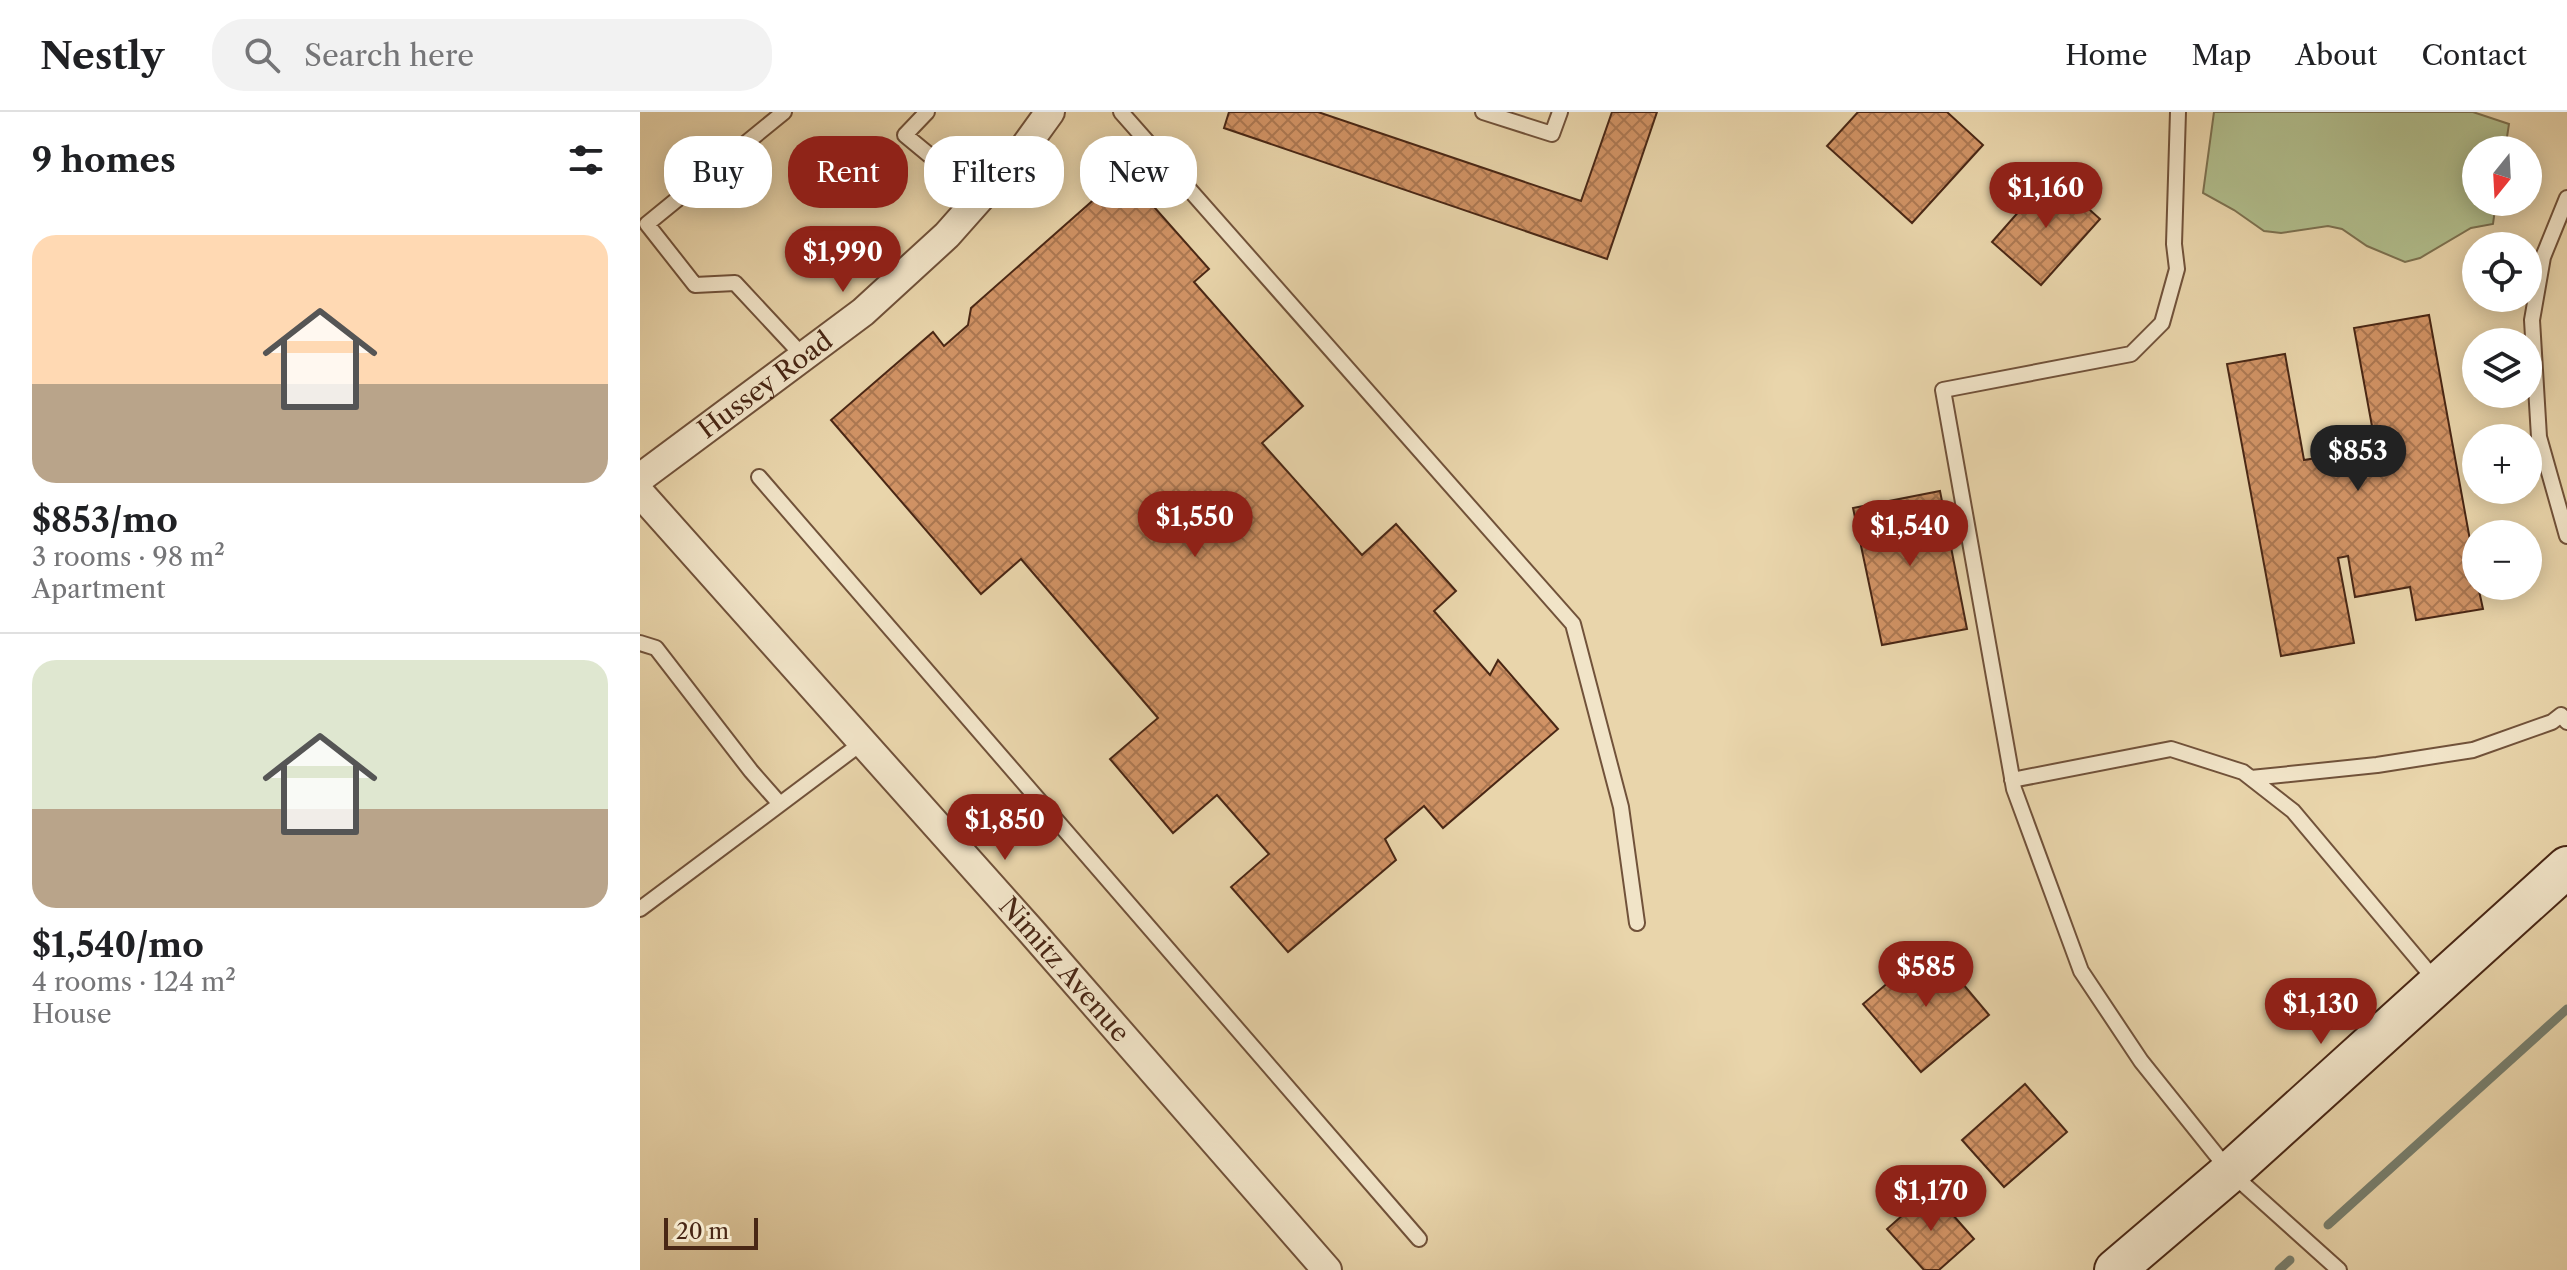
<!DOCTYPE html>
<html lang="en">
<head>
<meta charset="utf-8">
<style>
  :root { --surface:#fff; --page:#f2f2f2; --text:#202124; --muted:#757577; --line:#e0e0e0; --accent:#8f2418 }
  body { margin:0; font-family:"Libre Caslon Text",serif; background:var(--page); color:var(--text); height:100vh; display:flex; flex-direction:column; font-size:30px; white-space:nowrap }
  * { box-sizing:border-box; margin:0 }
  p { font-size:26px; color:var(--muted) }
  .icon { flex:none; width:44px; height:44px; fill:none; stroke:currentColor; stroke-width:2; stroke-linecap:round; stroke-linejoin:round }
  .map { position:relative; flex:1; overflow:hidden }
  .sheet { display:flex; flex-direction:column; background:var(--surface); width:640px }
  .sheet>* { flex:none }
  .guide { position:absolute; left:24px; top:24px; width:760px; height:72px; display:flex; gap:16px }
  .needle { width:52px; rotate:198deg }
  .tools { position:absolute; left:1822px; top:24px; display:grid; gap:16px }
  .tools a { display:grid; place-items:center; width:80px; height:80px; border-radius:50%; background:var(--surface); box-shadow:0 4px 20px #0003; font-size:40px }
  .scale { position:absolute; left:24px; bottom:20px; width:94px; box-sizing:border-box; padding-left:8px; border:4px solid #492715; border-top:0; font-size:22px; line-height:28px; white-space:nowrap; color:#492715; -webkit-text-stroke:6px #f1e4c8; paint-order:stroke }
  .price { position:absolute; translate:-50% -68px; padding:0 18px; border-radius:28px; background:var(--accent); color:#fff; font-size:26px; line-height:52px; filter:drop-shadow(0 2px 4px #0008) }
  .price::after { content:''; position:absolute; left:50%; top:48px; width:24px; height:18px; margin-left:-12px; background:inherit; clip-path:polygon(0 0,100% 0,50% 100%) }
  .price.current { background:#222; color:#fff }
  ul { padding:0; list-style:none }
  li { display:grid; align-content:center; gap:16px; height:424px; padding:0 32px }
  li+li { border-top:2px solid var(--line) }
  li span { display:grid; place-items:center; height:248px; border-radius:24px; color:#555 }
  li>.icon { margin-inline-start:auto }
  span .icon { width:144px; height:144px; fill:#fffc; stroke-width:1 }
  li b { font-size:34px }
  h2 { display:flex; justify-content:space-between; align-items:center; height:96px; padding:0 32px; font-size:34px }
  .pill { padding:0 28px; border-radius:32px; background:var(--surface); box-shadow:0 4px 20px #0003; font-size:28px; line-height:72px }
  .pill.current { background:var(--accent); color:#fff }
  header { display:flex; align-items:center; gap:48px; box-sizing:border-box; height:112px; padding:0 40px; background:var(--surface); border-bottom:2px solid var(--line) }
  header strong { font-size:38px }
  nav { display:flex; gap:44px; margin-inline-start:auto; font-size:28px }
  .search { width:560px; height:72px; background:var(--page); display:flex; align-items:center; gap:20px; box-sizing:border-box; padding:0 28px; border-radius:32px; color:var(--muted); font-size:30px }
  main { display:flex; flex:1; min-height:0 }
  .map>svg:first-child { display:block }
  .grass { fill:#b1be8d; stroke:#7d7251; stroke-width:2 }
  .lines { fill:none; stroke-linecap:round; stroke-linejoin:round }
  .stream { stroke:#787f6e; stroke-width:9 }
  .building { fill:url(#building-cross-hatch); stroke:#492715; stroke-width:2 }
  .lane-casing { stroke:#71523a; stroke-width:18 }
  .street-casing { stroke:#71523a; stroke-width:32 }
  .secondary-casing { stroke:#492715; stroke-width:44 }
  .lane { stroke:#f1e4c8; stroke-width:14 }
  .street { stroke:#f1e4c8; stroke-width:28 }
  .secondary { stroke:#f1e4c8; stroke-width:40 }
  .labels { text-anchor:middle; stroke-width:6; stroke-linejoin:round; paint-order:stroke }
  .street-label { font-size:26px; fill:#492715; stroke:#f1e4c8 }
</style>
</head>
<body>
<header>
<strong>Nestly</strong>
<div class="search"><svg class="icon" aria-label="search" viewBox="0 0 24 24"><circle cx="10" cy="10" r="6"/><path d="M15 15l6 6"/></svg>Search here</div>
<nav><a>Home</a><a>Map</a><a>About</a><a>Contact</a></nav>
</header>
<main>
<section class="sheet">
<h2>9 homes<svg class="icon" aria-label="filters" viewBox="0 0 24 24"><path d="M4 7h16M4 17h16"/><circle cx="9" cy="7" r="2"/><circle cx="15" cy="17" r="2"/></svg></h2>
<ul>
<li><span style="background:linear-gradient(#ffd9b3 60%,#b9a48a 0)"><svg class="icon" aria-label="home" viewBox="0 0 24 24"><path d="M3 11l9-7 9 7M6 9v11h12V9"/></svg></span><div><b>$853/mo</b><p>3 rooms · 98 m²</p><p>Apartment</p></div></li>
<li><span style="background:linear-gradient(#dfe7d0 60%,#b9a48a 0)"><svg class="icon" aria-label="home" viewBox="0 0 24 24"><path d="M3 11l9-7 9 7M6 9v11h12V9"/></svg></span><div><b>$1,540/mo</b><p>4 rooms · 124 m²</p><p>House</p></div></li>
</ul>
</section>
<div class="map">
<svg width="1927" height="1158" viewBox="0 0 1927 1158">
  <defs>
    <pattern id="building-cross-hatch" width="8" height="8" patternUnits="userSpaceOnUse" patternTransform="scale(2)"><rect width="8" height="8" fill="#d19365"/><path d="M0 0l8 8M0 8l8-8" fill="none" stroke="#ac7852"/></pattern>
  </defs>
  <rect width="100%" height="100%" fill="#e9d5ab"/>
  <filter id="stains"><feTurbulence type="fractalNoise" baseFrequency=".0025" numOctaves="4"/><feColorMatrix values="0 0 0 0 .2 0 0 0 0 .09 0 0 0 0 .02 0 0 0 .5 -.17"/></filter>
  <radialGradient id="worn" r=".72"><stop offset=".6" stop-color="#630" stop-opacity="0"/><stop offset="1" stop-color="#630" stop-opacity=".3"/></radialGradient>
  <path class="grass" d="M1574 0H1833L1869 12 1865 38H1836V90H1856L1853 112 1831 116 1780 146 1765 150 1727 134 1702 117 1688 114 1641 121 1624 119 1594 98 1563 81Z"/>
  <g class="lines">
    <path class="stream" d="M1688 1113 1927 897
      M1639 1158 1650 1148"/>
  </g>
  <path class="building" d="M589 0H678L941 89 972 0H1017L967 147 584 16Z
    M1218 0H1307L1343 33 1272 111 1187 34Z
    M484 61 569 157 554 170 663 294 622 331 722 443 756 412 816 479 794 499 850 563 858 548 918 617 803 716 784 694 745 727 756 748 648 840 591 775 629 742 577 683 533 721 470 647 518 606 381 447 341 482 191 308 293 220 304 234 328 213 331 196Z
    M1411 63 1460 107 1401 173 1352 130Z
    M1789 203 1836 461V474H1838L1843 497 1776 508 1770 475 1715 485 1708 444 1698 446 1714 531 1641 544 1587 252 1645 242 1664 348 1736 336 1714 216Z
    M1300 379 1327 517 1242 533 1213 396Z
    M1291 834 1349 903 1281 960 1223 892Z
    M1385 972 1427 1020 1364 1075 1322 1028Z
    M1291 1078 1334 1127 1299 1158H1284L1247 1117Z"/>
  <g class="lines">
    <defs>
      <path id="lane" d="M144 0 7 112 55 173 95 171 163 244
        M287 0 265 23 340 85
        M481 0 933 512 981 695 997 811
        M843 0 912 22 920 0
        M1538 0 1534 132 1537 157 1522 211 1491 242 1303 278 1374 677 1441 859 1501 949 1590 1060 1699 1158
        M1927 86 1903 145 1892 208 1899 325 1927 424
        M119 365 779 1127
        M0 531 16 536 111 659 140 692
        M1611 666 1737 653 1833 638 1912 610 1921 603 1927 610
        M1372 668 1531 637 1603 660 1653 699 1796 869
        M0 797 223 630"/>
      <g id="street">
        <path id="s1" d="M0 366 223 200 307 123 384 36 410 0"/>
        <path id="s2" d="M0 381 391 819 687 1158"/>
      </g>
      <path id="secondary" d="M1475 1158 1590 1060 1927 755"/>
    </defs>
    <use href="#lane" class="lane-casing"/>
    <use href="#street" class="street-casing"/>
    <use href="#secondary" class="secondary-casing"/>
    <use href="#lane" class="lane"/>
    <use href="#street" class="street"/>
    <use href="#secondary" class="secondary"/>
  </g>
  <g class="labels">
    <g class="street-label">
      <text dy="9" stroke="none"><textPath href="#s1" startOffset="156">Hussey Road</textPath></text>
      <text dy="9" stroke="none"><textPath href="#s2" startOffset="638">Nimitz Avenue</textPath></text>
    </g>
  </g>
  <rect width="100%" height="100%" filter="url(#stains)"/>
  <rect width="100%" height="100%" fill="url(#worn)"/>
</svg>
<div class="tools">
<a><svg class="needle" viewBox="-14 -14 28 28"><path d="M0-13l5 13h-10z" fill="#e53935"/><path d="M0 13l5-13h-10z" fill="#757577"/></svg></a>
<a><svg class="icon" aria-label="locate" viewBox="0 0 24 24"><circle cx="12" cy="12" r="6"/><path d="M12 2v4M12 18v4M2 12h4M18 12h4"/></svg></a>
<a><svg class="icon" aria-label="layers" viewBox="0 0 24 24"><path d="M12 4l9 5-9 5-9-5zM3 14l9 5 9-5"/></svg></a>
<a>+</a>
<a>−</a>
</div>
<div class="scale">20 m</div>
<b class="price" style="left:1406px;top:118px">$1,160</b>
<b class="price" style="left:203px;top:182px">$1,990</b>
<b class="price current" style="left:1718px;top:381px">$853</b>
<b class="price" style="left:555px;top:447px">$1,550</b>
<b class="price" style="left:1270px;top:456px">$1,540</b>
<b class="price" style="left:365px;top:750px">$1,850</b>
<b class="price" style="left:1286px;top:897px">$585</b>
<b class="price" style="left:1681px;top:934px">$1,130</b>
<b class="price" style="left:1291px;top:1121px">$1,170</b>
<div class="guide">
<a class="pill">Buy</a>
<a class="pill current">Rent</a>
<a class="pill">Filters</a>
<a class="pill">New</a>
</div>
</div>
</main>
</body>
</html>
